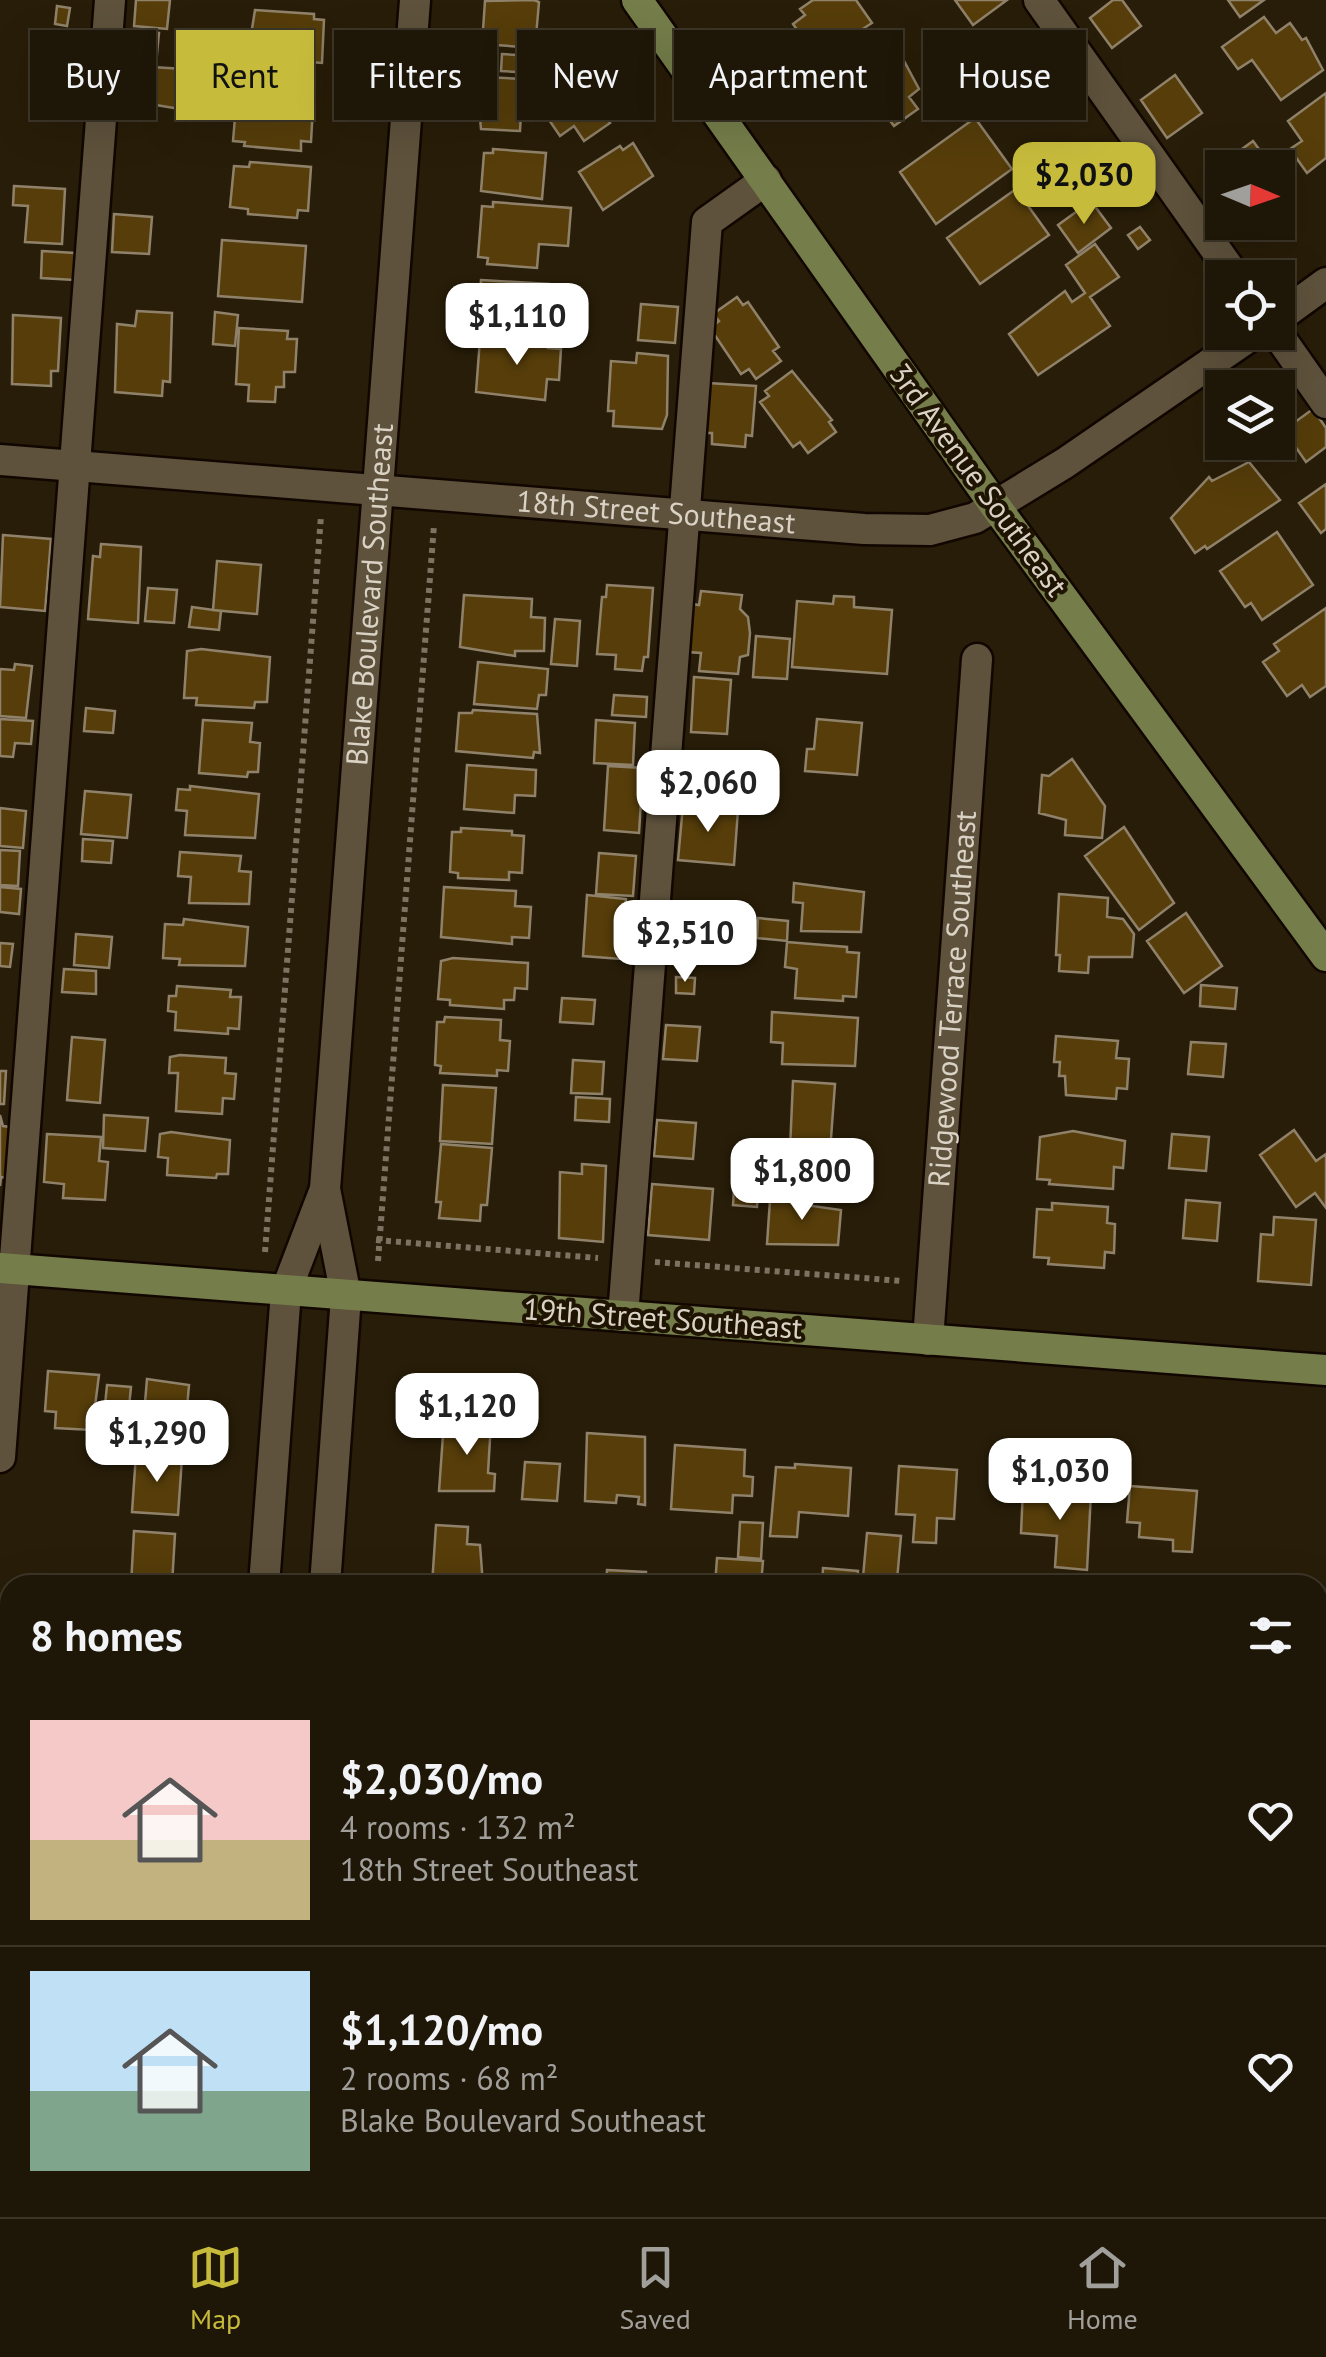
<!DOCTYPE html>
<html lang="en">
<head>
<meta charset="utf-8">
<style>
  :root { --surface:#1e1606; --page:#2b2314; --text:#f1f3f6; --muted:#a19f9b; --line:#3c3528; --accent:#c7bb3c }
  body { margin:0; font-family:"PT Sans",sans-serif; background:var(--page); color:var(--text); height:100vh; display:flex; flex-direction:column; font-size:38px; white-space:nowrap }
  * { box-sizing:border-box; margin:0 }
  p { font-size:32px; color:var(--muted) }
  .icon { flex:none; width:55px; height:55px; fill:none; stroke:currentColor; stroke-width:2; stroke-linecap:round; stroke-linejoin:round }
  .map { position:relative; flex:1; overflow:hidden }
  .panel { position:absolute; left:0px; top:1575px; width:1328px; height:642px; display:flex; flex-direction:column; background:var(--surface); border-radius:30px 30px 0 0; box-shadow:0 10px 40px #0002,0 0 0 2px var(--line) }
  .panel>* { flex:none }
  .hud { position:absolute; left:30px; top:30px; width:1268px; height:90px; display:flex; gap:20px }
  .needle { width:65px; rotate:92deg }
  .controls { position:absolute; left:1205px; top:150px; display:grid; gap:20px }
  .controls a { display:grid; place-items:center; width:90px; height:90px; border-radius:0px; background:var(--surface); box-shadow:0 10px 40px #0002,0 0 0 2px var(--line); font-size:50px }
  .price { position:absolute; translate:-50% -85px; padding:0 22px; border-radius:20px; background:#fff; color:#222; font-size:32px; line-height:65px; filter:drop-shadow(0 2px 5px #0008) }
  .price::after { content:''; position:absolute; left:50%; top:60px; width:30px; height:22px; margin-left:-15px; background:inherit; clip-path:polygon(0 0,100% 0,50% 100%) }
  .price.active { background:var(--accent); color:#111 }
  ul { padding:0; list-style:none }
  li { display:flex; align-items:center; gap:30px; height:250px; padding:0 30px }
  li+li { border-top:2px solid var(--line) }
  li span { display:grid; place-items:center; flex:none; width:280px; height:200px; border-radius:0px; color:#555 }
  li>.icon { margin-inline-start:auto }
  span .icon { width:120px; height:120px; fill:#fffc; stroke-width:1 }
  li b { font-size:42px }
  h2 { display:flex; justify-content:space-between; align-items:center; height:120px; padding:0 30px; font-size:42px }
  .tag { padding:0 35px; border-radius:0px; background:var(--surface); box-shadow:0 10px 40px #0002,0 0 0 2px var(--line); font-size:35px; line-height:90px }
  .tag.active { background:var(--accent); color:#111 }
  .menu { display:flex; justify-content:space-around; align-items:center; height:140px; border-top:2px solid var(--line); background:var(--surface); font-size:28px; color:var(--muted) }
  .menu a { display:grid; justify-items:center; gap:5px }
  .menu .active { color:var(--accent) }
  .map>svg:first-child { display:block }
  .building { fill:#563d0a; stroke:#90826a; stroke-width:2.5 }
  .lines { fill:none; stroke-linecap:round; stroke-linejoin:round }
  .minor-casing { stroke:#110700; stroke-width:35 }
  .major-casing { stroke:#110700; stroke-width:35 }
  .path { stroke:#7d7362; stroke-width:6; stroke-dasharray:5 5; stroke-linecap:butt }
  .minor { stroke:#5e523c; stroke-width:30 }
  .major { stroke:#757e4a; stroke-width:30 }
  .labels { text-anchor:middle; stroke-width:8; stroke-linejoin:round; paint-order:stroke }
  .street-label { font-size:30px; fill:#d9d2c5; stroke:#1f1402 }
</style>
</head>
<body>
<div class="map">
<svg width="1326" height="2217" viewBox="0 0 1326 2217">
  <rect width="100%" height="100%" fill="#281d08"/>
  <path class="building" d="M136 0H170L167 29 134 26Z
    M534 0 539 2 535 48 482 44 485 1Z
    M813 0H856L872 23 817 58 793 24 805 15 800 9Z
    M955 0H1007L973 25Z
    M1113 0H1122L1141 26 1112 48 1090 18Z
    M1228 0H1264L1240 17Z
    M57 6 70 8 67 26 55 24Z
    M255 10 314 14V19L324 20 322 63 311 62 310 70 252 66V60H247Z
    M1264 17 1276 33 1290 23 1302 40 1306 38 1323 70 1281 100 1252 60 1238 69 1222 47Z
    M135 31 159 33 156 64 132 62Z
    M885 42 900 62 903 59 919 89 909 97 918 109 894 126 885 114 880 118 847 71Z
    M1042 48 1066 81 1033 104 1010 72Z
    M502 54 533 56 532 73 501 71Z
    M53 60 86 63 84 88 51 86Z
    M135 66 184 69 180 109 132 101Z
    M1175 75 1202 113 1167 138 1141 100Z
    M485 77 523 79 520 131 481 129 478 95H484Z
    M561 77 569 89 579 82 585 91 597 83 615 109 605 116 610 123 584 141 574 126 560 136 541 108V91Z
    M47 88 86 90 84 116 46 114Z
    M1326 93V158L1307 173 1290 149 1302 141 1288 121Z
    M237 94 304 99V106H313L311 142 301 141V151L244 146 245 142 233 141Z
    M975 118 1012 169 936 224 900 172Z
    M1253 141 1273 168H1222V183L1213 170Z
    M633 143 653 176 603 210 579 172 620 146 623 150Z
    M493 149 546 153 542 199 481 191 484 153H493Z
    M250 162 311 167 308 211 298 210 297 218 248 214V209L230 207 234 166 249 167Z
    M14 186 65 189 62 244 25 242 28 206 13 205Z
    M1016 189 1049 235 980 284 947 238Z
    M1091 201 1111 228 1078 253 1058 225Z
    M493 202 571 208 568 246 539 244 537 268 487 264 488 258 478 257 482 206 493 207Z
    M114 214 152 217 149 254 112 252Z
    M1140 227 1150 240 1138 249 1128 235Z
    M222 240 306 246 302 302 218 296Z
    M1095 244 1119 277 1090 297 1110 326 1038 375 1009 334 1065 291 1072 302 1085 293 1066 265Z
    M42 251 75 253 74 280 41 278Z
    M481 280 549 284 547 305 556 306 554 331 489 329 490 324 477 323Z
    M737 297 743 305 748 302 779 347 773 351 781 361 756 379 749 369 741 374 710 328 719 321 713 314Z
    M641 304 678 307 675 343 638 340Z
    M137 311 172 313 170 382 163 381 162 396 115 392 117 324 135 326Z
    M215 312 238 315 235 346 213 344Z
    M13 315 61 318 58 371H51V386L12 384Z
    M239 328 288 331 287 339H297L295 372H284V387H276L275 402 248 401 249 385 236 384Z
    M480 339 549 342 548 348 561 349 559 380 547 379 545 400 476 392Z
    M637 353 668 356 667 415 662 429 613 426 614 411H608L611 361 636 363Z
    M792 371 832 420 829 422 836 432 808 453 800 442 793 447 760 402 769 396 765 391Z
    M708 383 756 386 752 436 746 435 745 447 712 444V433H704Z
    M1313 409 1326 428V447L1306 462 1284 430Z
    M1249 462 1280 500 1207 549 1205 546 1195 553 1171 518 1209 477 1212 481Z
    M1326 484V529L1321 533 1299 503Z
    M1277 532 1313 585 1262 620 1251 603 1245 607 1220 571Z
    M3 535 51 539 45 611 0 607Z
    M101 544 141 547 138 623 88 619 93 556 100 557Z
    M217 561 261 565 257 614 213 610Z
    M607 585 653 588 648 657H644L642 671 615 669 616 655 597 654 602 597H606Z
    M148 588 177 590 174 623 145 621Z
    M701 591 742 595 740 609 748 617 750 633 748 655 740 657 738 674 699 671 701 653 687 652 692 604 699 605Z
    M464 595 532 599 531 617 545 618 544 651H515V656L460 647Z
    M834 596 854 597V607L892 610 887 674 792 667 797 601 833 604Z
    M192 607 221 611 219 630 189 627Z
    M1326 608V686L1310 697 1302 685 1287 696 1263 662 1279 651 1274 644Z
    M555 619 580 621 577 666 551 664Z
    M756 636 790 639 787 679 753 677Z
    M201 649 270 657 267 702H255L254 708 196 705 197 698H184L187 651Z
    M478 662 548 669 546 695H539L537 709 474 704Z
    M15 664 32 666 26 718 0 716V669L14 670Z
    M694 677 731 680 727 734 691 732Z
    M614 695 647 697 646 717 612 715Z
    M86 708 115 711 113 733 84 731Z
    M473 710 537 714 540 753 534 752 533 758 456 751 459 713H472Z
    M0 719 33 721 31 744 15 743 13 757 0 756Z
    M817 719 862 723 857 775 805 771 807 749H814Z
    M203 720 252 723 250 742 260 743 258 772H248L247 777 199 773Z
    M596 720 635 723 633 765 594 763Z
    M1072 759 1105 806 1102 838 1065 835 1066 820 1039 813 1042 775 1049 776Z
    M467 765 536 770 535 796 515 795 514 813 464 809Z
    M608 766 643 768 639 833 604 830Z
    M190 786 259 794 255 838 185 835 187 811 176 810 178 789 190 790Z
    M85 791 131 795 127 838 81 834Z
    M683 805 738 810 734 865 678 860Z
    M0 808 26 811 23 848 0 846Z
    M1124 827 1174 903 1139 930 1085 856Z
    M461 828 512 831V835L524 836 522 873 509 872V880L458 878V873L450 872 452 832H461Z
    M83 839 113 841 111 863 82 861Z
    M0 850 20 851 18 886 0 885Z
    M180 852 241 856 239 871 251 872 249 904 189 903 191 877 178 876Z
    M599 853 636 856 633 896 596 894Z
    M794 883 864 892 861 932 801 931 803 903 793 902Z
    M0 887 21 889 19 914 0 912Z
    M444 887 516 891 515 906 531 907 529 938 512 937V944L441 937Z
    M1059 894 1108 898 1107 917 1123 919 1134 934 1132 957H1089L1088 973 1059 971 1060 955H1056Z
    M587 895 626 899 621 959 583 956Z
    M1186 913 1222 966 1184 993 1147 941Z
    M758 918 788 921 787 941 757 938Z
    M184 919 248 927 245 966 179 965 180 959 163 958 165 924 183 925Z
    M76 934 112 937 109 968 74 965Z
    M787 942 847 947V952L859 953 856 997 843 996V1001L795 998 797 969 785 967Z
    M0 943 13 944 10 967 0 966Z
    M453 958 528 963 527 989 515 988 514 1000H504V1009L450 1005V1000L438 999 441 961Z
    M64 969 96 971V994L62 992Z
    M676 977 695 978 694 994 676 993Z
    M1201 985 1237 988 1235 1009 1200 1006Z
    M177 986 231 990 230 997H241L239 1029 228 1028V1034L175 1030 176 1012 168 1011 169 996H176Z
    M562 998 595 1000 593 1024 560 1022Z
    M772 1012 858 1018 855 1066 782 1064 783 1043 771 1042Z
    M445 1017 501 1020 500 1040 510 1041 508 1071 497 1070V1076L440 1073 441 1066 435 1065 437 1022H444Z
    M666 1025 700 1027 697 1061 663 1059Z
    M1056 1036 1118 1041 1116 1058 1129 1059 1127 1089 1117 1088 1116 1099 1066 1095 1065 1076H1059L1060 1062H1054Z
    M72 1037 105 1040 100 1103 67 1100Z
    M1191 1042 1226 1044 1223 1077 1188 1074Z
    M180 1055 226 1058 225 1073 236 1074 234 1099 223 1098 222 1114 176 1111 178 1073H169L170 1057Z
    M573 1060 604 1062 602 1094 571 1093Z
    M0 1071H6L4 1104H0Z
    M793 1081 835 1084 830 1152 790 1149Z
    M443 1085 496 1088 492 1144 440 1141Z
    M576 1097 610 1099 609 1122 575 1120Z
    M0 1115 3 1126 11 1127 7 1178 1 1177 0 1186Z
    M104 1115 148 1118 145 1151 103 1148Z
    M657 1120 696 1123 693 1159 654 1156Z
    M1294 1130 1316 1161 1326 1154V1208L1315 1193 1296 1207 1260 1155Z
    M1073 1131 1125 1141 1123 1168 1114 1167 1113 1189 1049 1184 1050 1180 1037 1179 1040 1137Z
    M171 1132 230 1140 228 1174H217L216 1178 167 1175 168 1158 158 1157 160 1134Z
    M47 1134 101 1137 99 1161 108 1162 105 1200 63 1198 64 1184 44 1182Z
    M1172 1134 1209 1137 1206 1171 1169 1168Z
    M441 1144 492 1148 487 1205H481L480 1221 439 1218 441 1202H436Z
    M582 1164 606 1166 603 1242 559 1238 560 1172 582 1174Z
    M735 1173 759 1175 757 1207 733 1205Z
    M652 1184 713 1189 709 1240 648 1235Z
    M775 1193 791 1194V1203L841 1210 838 1245 767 1244 770 1200 774 1201Z
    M1186 1200 1220 1203 1217 1241 1183 1238Z
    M1052 1203 1108 1207 1107 1223 1115 1224 1114 1253 1105 1252 1104 1268 1048 1264 1049 1258 1034 1257 1037 1209 1052 1210Z
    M1274 1217 1316 1220 1311 1285 1258 1281 1261 1234 1273 1235Z
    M48 1371 99 1375 92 1430 55 1428 56 1412 45 1411Z
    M147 1379 189 1385 185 1430 143 1426Z
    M107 1385 131 1387 127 1427 103 1425Z
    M452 1420 491 1422 488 1473 495 1474 494 1491H439L443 1435H451Z
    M587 1433 645 1437V1505L638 1504 639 1497 617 1495 616 1503 585 1501Z
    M675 1445 745 1450 744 1476 753 1477 752 1496 733 1495 732 1513 671 1509Z
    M136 1454 182 1458 178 1515 132 1512Z
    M525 1462 560 1464 557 1501 522 1499Z
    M795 1464 851 1468 848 1516 799 1512 797 1537 770 1536 776 1467 795 1468Z
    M899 1466 957 1470 954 1519 937 1518 936 1543 913 1542 915 1515 896 1514Z
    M1130 1486 1197 1491 1192 1552 1173 1551V1540L1139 1537 1140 1523 1127 1522Z
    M1023 1489 1091 1493 1087 1570 1055 1567 1057 1536 1021 1533Z
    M740 1522 763 1523 761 1559 738 1557Z
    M436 1525 468 1527 467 1544 480 1545 483 1585H432Z
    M134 1531 175 1534 172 1585H131Z
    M867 1533 901 1536 897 1580 863 1577Z
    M717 1558 763 1561 761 1585H715Z
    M823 1568 858 1571 857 1585H822Z
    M607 1570 646 1572V1585H606Z
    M0 1724 10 1725V1759L0 1758Z
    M0 2015H10V2052H0Z
    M58 2208H119V2217H57Z"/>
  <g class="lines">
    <defs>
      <g id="minor">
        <path d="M1039 0 1236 278"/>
        <path d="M1278 318 1326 283"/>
        <path d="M1276 332 1326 403"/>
        <path id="s1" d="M0 460 864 529 930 530 975 518 1065 463 1256 332"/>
        <path d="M623 1316 707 222 766 180"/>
        <path id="s2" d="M928 1340 977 659"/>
        <path d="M0 1457 110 0"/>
        <path d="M264 1585 286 1291 325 1189"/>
        <path id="s3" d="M325 1585 346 1296 325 1189 415 0"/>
        <path d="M0 1615 10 1616"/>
        <path d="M1318 1670H1326"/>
        <path d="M1318 2122 1326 2120"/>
        <path d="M217 2217 218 2208"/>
        <path d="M277 2217 278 2208"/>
        <path d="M882 2217 930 2208"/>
      </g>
      <path id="major" d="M637 0 996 507 1326 956
        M0 1268 1326 1370"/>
    </defs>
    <use href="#minor" class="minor-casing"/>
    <use href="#major" class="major-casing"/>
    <path class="path" d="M376 1240 598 1258
      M265 1252 321 516
      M378 1261 434 525
      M655 1262 902 1281
      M1318 2081 1326 2079
      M1318 2164 1326 2162
      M1082 2217 1128 2208"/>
    <use href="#minor" class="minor"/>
    <use href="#major" class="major"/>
  </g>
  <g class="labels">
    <g class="street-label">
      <text transform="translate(978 480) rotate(54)" y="10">3rd Avenue Southeast</text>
      <text dy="10" stroke="none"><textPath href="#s1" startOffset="658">18th Street Southeast</textPath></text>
      <text dy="10" stroke="none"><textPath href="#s3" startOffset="995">Blake Boulevard Southeast</textPath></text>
      <text dy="10" stroke="none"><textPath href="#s2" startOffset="342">Ridgewood Terrace Southeast</textPath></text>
      <text transform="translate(663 1319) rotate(4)" y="10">19th Street Southeast</text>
    </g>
  </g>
</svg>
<div class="controls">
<a><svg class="needle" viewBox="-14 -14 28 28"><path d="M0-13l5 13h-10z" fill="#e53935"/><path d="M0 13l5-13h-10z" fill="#a19f9b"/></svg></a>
<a><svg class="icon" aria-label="locate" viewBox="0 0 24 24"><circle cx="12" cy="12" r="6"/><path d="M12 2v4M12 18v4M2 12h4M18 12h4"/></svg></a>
<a><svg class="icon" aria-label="layers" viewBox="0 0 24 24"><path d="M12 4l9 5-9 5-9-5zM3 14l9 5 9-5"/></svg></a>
</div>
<b class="price active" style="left:1084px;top:227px">$2,030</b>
<b class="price" style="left:517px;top:368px">$1,110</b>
<b class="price" style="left:708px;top:835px">$2,060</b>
<b class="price" style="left:685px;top:985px">$2,510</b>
<b class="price" style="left:802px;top:1223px">$1,800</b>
<b class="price" style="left:467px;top:1458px">$1,120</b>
<b class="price" style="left:157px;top:1485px">$1,290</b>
<b class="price" style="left:1060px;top:1523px">$1,030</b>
<div class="hud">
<a class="tag">Buy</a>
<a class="tag active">Rent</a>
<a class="tag">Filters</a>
<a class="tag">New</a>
<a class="tag">Apartment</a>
<a class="tag">House</a>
</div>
<section class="panel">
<h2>8 homes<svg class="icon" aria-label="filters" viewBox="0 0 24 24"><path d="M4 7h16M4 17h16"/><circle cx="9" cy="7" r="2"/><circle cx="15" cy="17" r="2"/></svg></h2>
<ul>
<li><span style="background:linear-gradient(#f6c9c9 60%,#c2b280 0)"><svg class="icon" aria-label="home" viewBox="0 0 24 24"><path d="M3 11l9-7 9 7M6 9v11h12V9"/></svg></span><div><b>$2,030/mo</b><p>4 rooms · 132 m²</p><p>18th Street Southeast</p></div><svg class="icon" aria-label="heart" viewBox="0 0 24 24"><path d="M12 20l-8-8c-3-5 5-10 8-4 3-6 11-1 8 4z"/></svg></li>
<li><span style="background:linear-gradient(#bfe0f5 60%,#7fa58c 0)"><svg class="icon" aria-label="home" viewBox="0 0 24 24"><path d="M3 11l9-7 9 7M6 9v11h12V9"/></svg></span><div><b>$1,120/mo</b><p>2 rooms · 68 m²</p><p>Blake Boulevard Southeast</p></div><svg class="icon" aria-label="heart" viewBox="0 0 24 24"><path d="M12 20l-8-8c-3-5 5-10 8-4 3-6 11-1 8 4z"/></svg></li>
</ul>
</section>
</div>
<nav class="menu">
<a class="active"><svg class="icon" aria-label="map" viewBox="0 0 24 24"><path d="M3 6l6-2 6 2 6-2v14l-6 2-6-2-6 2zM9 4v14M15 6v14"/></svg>Map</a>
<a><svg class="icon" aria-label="saved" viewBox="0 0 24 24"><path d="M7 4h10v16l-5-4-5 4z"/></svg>Saved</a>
<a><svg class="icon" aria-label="home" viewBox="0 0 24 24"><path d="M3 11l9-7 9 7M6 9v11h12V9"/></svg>Home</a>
</nav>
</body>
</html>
